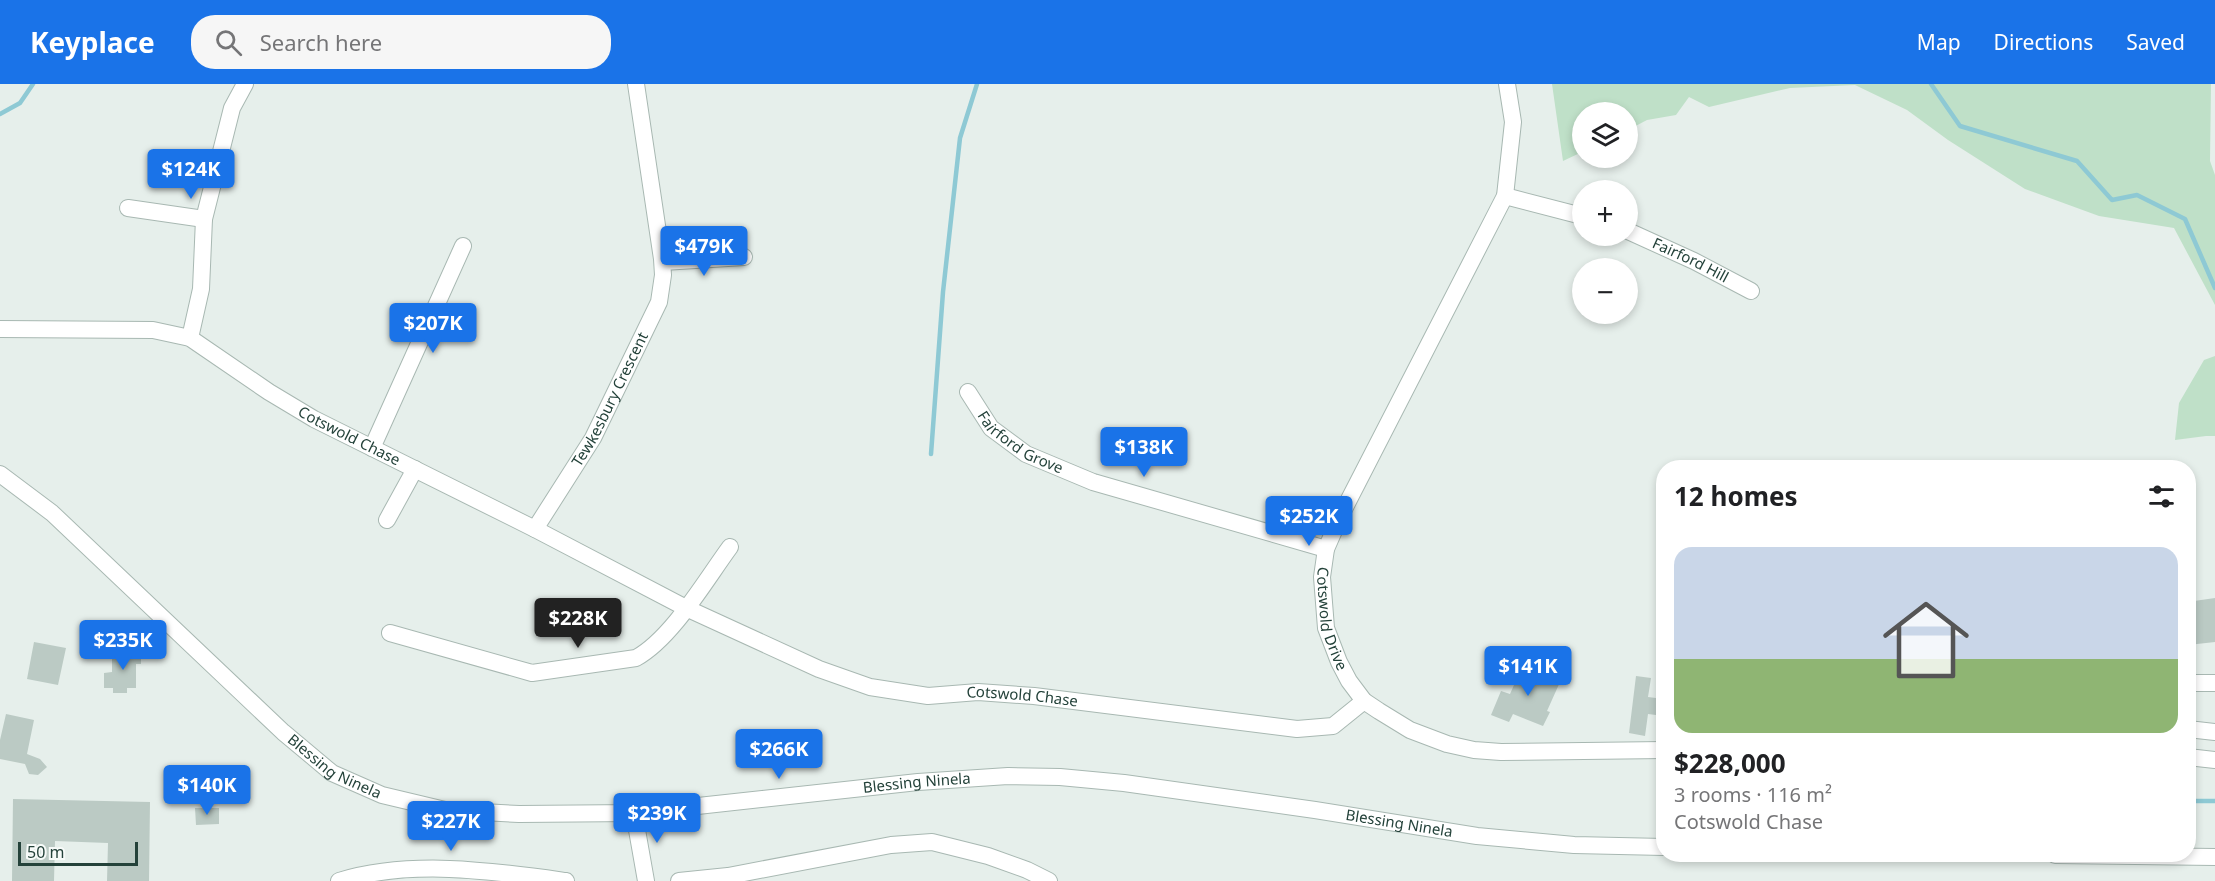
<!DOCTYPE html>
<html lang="en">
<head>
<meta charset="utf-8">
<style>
  :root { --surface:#fff; --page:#f6f6f6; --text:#202124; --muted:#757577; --line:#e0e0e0; --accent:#1a73e8 }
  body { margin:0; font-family:"Noto Sans",sans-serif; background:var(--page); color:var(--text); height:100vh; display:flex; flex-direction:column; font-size:22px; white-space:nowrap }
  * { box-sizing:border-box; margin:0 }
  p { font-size:20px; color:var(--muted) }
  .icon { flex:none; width:33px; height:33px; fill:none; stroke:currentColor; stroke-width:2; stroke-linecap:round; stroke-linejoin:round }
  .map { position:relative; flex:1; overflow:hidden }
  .details { position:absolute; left:1656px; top:376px; width:540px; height:402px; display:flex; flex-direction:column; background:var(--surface); border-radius:24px; box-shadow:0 3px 9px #0003 }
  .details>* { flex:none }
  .buttons { position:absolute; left:1572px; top:18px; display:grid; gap:12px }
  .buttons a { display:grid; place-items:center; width:66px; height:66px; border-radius:50%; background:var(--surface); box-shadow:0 3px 9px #0003; font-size:30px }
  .scale { position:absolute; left:18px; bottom:15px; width:120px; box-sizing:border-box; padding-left:6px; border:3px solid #24423a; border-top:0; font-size:16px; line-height:21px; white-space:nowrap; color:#24423a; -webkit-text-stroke:4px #f7fbf9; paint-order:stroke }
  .price { position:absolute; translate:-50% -51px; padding:0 14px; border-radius:6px; background:var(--accent); color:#fff; font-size:20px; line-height:39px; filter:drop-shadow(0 2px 3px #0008) }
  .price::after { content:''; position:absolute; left:50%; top:36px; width:18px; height:14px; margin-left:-9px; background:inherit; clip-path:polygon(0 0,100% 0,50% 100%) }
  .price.on { background:#222; color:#fff }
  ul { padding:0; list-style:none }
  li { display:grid; align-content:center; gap:12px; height:318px; padding:0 18px }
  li+li { border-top:2px solid var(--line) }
  li span { display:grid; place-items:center; height:186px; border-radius:18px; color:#555 }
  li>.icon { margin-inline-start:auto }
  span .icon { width:108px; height:108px; fill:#fffc; stroke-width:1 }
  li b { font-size:26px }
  h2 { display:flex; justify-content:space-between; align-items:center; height:72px; padding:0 18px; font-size:26px }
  header { display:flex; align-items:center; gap:36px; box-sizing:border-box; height:84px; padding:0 30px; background:var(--accent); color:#fff }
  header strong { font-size:28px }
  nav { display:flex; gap:33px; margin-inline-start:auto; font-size:21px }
  .search { width:420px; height:54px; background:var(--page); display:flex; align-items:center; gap:15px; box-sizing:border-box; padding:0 21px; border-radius:24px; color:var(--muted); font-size:22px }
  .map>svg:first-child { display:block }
  .green { fill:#bfe0c8 }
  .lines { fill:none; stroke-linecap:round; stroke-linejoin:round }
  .stream { stroke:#8ec9d4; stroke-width:4.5 }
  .building { fill:#bbcac4 }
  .minor-casing { stroke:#a8b8b2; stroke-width:18 }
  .minor { stroke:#fff; stroke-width:16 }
  .labels { text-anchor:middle; stroke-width:6; stroke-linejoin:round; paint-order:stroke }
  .street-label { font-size:15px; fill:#24423a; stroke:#f7fbf9 }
</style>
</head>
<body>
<header>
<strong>Keyplace</strong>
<div class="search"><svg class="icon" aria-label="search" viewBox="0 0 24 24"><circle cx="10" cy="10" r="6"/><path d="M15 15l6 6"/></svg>Search here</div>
<nav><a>Map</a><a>Directions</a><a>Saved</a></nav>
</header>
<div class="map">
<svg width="2215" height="797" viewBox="0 0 2215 797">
  <rect width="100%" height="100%" fill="#e6efeb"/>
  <path class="green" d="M1552 0H2211L2210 77 2215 91V221L2174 144 2099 132 2025 105 1948 56 1907 26 1855 1 1790 4 1709 23 1689 13 1676 31 1647 36 1628 46V28H1582V68L1563 77Z
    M2215 272V352H2206L2175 356 2179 319 2204 276Z"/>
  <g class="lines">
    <path class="stream" d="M1931 0 1960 42 2077 77 2112 116 2137 111 2185 135 2215 204
      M0 30 20 19 33 0
      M931 370 943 208 960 54 977 0
      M2188 717H2215"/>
  </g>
  <path class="building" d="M2215 514V558L2188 561V530L2196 529 2194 517Z
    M34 558 66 564 58 601 27 595Z
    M112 567H141V580H136V604H127V609H113V604H104V589L112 588Z
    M1537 580 1551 586 1548 593 1560 598 1547 627 1550 628 1543 642 1513 630 1509 638 1491 631 1501 607 1510 610 1522 583 1533 588Z
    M1636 592 1651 594 1648 613 1664 615V632L1648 630 1645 652 1629 649Z
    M6 630 34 636 27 670 40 675 47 683 38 691 29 690 25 680 0 675V656Z
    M13 715 150 718 149 797H107L108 759 55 757 54 797H12Z
    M195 724H219V740L196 741Z"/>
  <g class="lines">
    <defs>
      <g id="minor">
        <path id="s1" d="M1507 0 1513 38 1505 112 1340 433 1326 465 1322 493 1326 544 1339 578 1349 597 1364 617 1379 627 1410 646 1447 660 1474 666 1501 668 1664 666"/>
        <path d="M1505 112 1582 132"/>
        <path d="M128 124 204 135"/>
        <path id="s2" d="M1628 147 1694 177 1751 207"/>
        <path d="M663 178 744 173"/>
        <path id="s3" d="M0 245 153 246 190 254 269 308 314 335 535 445 686 524 819 585 870 603 928 612 978 608 1034 612 1297 645 1333 642 1364 617"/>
        <path d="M190 254 201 205 204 135 232 24 245 0"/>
        <path id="s4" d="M968 308 991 344 1026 370 1093 398 1326 465"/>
        <path d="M372 364 463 162"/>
        <path id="s5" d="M0 390 52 429 283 648 332 689 382 711 445 726 519 730 634 729 918 698 1008 692 1060 693 1124 699 1315 726 1477 752 1574 761 1664 763"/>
        <path d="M387 436 415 385"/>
        <path id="s6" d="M535 445 593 354 659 218 663 191 662 175 636 0"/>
        <path d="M390 549 532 589 636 574C672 554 705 497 730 463"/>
        <path d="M2188 599H2215"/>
        <path d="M2188 645 2215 648"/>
        <path d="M2188 673 2215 676"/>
        <path d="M634 729 646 797"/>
        <path d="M2055 771 2215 773"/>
        <path d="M339 797C411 775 493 787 566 797"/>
        <path d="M679 797 728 792 891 761 932 758 988 772 1027 786 1049 797"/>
      </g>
    </defs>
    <use href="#minor" class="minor-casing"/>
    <use href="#minor" class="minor"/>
  </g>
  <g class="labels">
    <g class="street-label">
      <text dy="5" stroke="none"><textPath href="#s2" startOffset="69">Fairford Hill</textPath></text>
      <text dy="5" stroke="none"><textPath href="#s6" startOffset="150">Tewkesbury Crescent</textPath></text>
      <text dy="5" stroke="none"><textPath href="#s3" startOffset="378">Cotswold Chase</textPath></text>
      <text dy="5" stroke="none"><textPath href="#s4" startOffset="75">Fairford Grove</textPath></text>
      <text dy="5" stroke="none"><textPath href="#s1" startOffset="580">Cotswold Drive</textPath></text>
      <text dy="5" stroke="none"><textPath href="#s3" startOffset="1110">Cotswold Chase</textPath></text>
      <text dy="5" stroke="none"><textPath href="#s5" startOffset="446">Blessing Ninela</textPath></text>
      <text dy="5" stroke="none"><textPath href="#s5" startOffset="1040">Blessing Ninela</textPath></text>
      <text dy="5" stroke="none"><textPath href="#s5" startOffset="1526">Blessing Ninela</textPath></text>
    </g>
  </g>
</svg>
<div class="buttons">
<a><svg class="icon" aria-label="layers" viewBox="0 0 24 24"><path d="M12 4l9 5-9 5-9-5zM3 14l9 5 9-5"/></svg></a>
<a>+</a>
<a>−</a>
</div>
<div class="scale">50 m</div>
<b class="price" style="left:191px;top:116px">$124K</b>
<b class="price" style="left:704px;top:193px">$479K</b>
<b class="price" style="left:433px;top:270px">$207K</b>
<b class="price" style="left:1144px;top:394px">$138K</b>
<b class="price" style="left:1309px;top:463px">$252K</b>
<b class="price on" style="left:578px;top:565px">$228K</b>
<b class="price" style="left:123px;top:587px">$235K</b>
<b class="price" style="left:1528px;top:613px">$141K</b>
<b class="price" style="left:779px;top:696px">$266K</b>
<b class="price" style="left:207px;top:732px">$140K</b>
<b class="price" style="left:657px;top:760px">$239K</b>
<b class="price" style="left:451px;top:768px">$227K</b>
<section class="details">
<h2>12 homes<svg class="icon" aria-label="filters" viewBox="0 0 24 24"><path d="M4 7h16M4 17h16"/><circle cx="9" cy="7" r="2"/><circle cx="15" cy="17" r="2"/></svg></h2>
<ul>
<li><span style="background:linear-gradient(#c9d6e8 60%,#8fb573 0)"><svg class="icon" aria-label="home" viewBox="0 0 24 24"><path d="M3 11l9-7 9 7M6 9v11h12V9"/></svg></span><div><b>$228,000</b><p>3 rooms · 116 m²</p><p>Cotswold Chase</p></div></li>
</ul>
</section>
</div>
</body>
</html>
